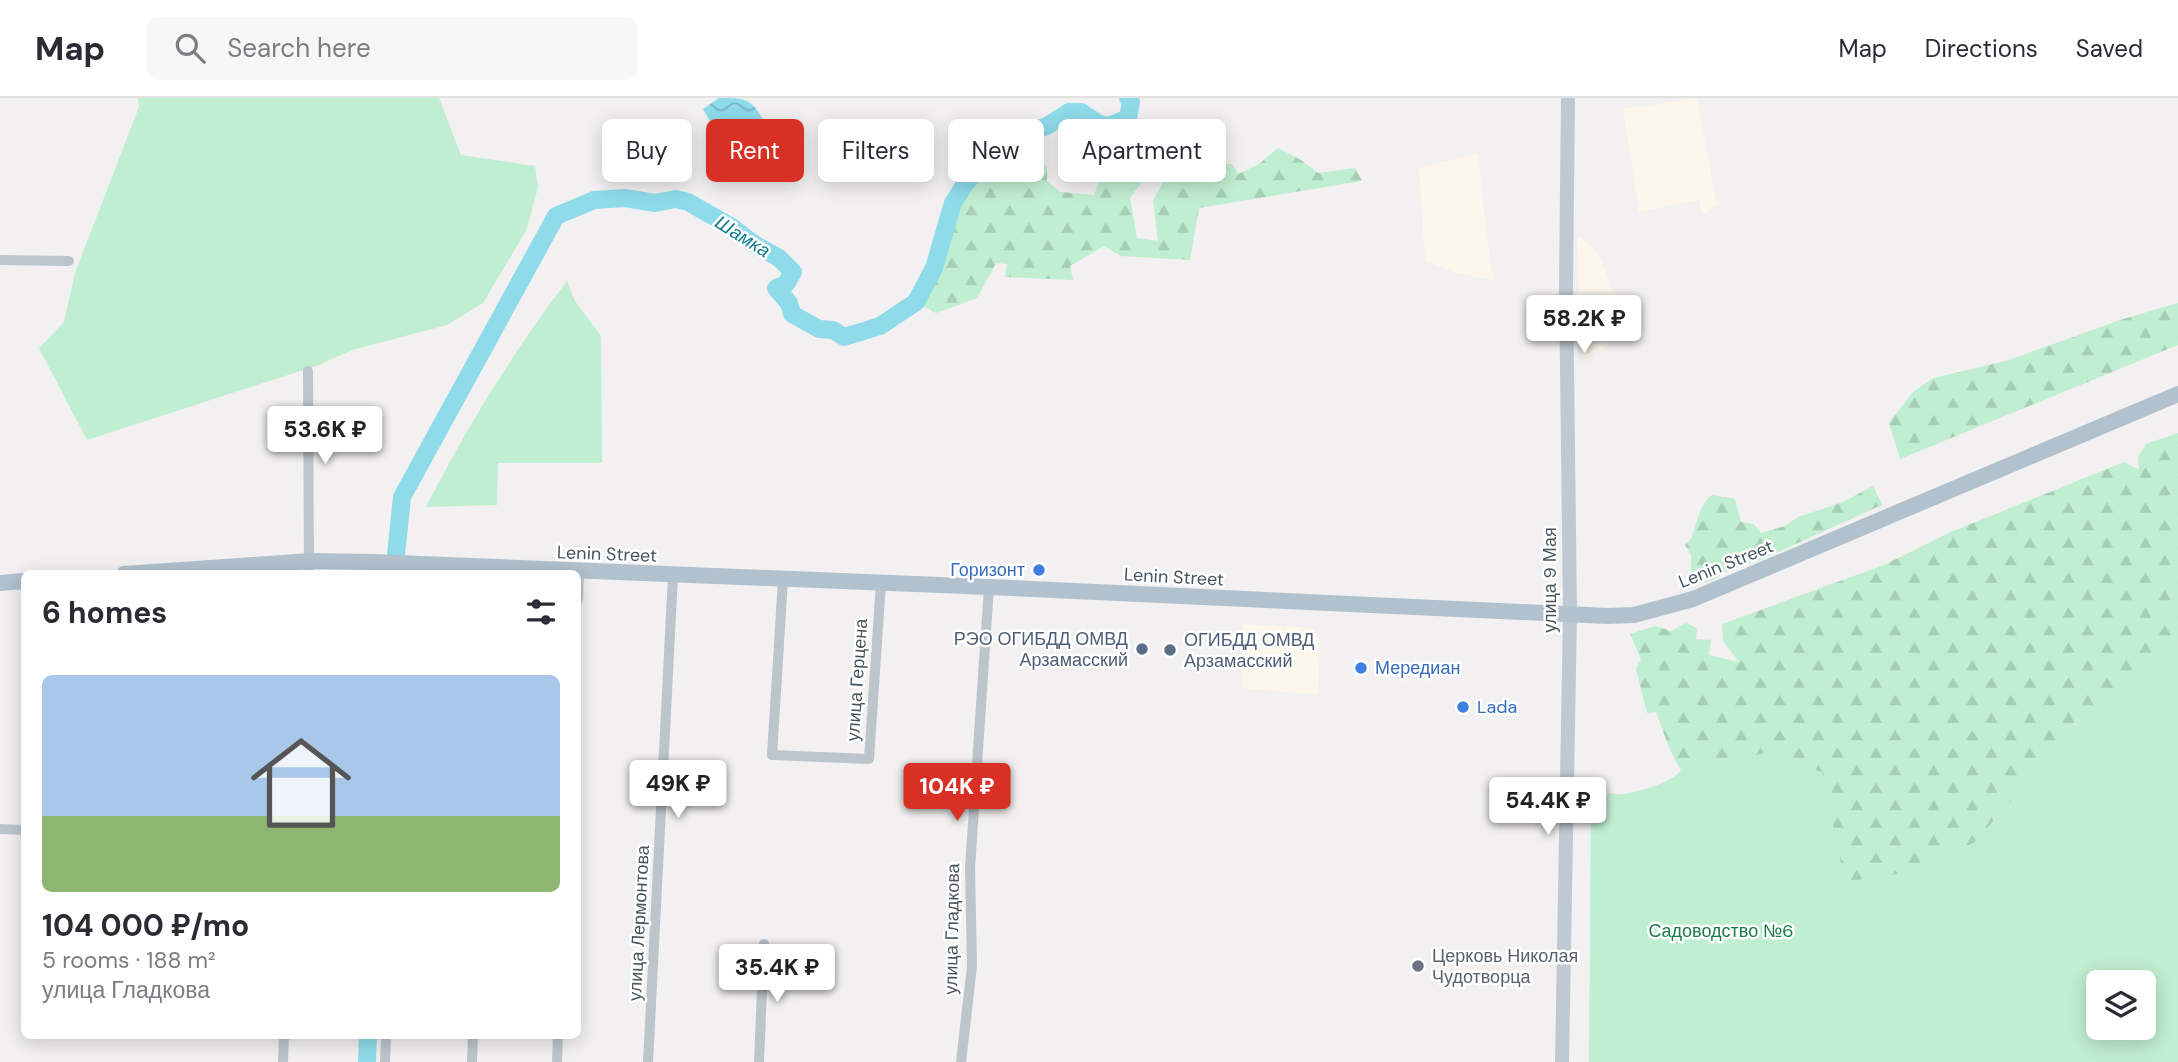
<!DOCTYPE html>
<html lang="en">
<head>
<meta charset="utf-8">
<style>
  :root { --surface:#fff; --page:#f7f7f7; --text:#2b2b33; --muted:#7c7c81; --line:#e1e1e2; --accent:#d93025 }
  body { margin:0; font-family:"DM Sans",sans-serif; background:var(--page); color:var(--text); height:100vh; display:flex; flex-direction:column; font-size:26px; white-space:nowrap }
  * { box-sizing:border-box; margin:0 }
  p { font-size:23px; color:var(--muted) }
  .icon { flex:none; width:38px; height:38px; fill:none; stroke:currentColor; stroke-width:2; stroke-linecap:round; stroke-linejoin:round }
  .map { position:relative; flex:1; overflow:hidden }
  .panel { position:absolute; left:21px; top:472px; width:560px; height:469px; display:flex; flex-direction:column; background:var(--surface); border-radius:10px; box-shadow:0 4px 18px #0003 }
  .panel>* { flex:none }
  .guide { position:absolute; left:602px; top:21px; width:665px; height:63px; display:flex; gap:14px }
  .controls { position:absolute; left:2086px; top:872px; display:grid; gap:14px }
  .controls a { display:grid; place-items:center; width:70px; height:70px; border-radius:10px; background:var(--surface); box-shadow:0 4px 18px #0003; font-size:35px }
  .price { position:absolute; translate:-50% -60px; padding:0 16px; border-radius:7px; background:#fff; color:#222; font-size:23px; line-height:46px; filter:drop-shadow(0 2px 4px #0008) }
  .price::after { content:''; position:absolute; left:50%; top:42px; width:21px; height:16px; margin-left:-10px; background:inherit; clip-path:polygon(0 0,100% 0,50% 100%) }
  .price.current { background:var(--accent); color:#fff }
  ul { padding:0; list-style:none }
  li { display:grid; align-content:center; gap:14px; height:371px; padding:0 21px }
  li+li { border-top:2px solid var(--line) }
  li span { display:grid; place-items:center; height:217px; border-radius:10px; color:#555 }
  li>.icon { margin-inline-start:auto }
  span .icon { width:126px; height:126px; fill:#fffc; stroke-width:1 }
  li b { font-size:30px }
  h2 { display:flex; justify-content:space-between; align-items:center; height:84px; padding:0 21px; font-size:30px }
  .pill { padding:0 24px; border-radius:10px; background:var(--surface); box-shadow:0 4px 18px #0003; font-size:24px; line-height:63px }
  .pill.current { background:var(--accent); color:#fff }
  header { display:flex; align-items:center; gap:42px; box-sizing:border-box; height:98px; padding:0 35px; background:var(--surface); border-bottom:2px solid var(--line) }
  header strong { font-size:33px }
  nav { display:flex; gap:38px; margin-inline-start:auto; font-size:24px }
  .search { width:490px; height:63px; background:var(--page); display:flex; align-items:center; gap:18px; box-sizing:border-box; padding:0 24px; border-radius:10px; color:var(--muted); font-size:26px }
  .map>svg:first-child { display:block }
  .commercial { fill:#fcf6eb }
  .forest { fill:url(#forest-firs) }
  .garden { fill:#c0eed0; fill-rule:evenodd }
  .water { fill:url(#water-waves) }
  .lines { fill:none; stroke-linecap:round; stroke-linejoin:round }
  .river { stroke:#8fdbea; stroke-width:18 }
  .street { stroke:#bcc5cc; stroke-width:10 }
  .secondary { stroke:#bec9d3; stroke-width:14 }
  .primary { stroke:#b1c1ce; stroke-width:16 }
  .shop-dot { fill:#3f7fe0; stroke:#fff; stroke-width:2.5 }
  .service-dot { fill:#5c6f8a; stroke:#fff; stroke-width:2.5 }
  .worship-dot { fill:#6b7280; stroke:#fff; stroke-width:2.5 }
  .labels { text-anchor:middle; stroke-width:5; stroke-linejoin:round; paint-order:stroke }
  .street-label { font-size:18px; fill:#48545d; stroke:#fff }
  .shop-label { font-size:18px; fill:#366cbe; stroke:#fff; text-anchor:start }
  .service-label { font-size:18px; fill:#4e5e75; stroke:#fff; text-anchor:end }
  .park-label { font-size:18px; fill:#1a7d47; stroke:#fff }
  .worship-label { font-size:18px; fill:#5b616d; stroke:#fff; text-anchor:start }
  .water-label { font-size:19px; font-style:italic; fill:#117c91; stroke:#fff }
</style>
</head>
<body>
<header>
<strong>Map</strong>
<div class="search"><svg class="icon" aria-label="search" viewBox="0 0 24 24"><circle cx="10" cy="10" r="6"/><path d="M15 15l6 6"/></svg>Search here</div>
<nav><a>Map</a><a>Directions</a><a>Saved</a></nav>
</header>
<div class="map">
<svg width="2178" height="964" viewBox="0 0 2178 964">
  <defs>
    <pattern id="forest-firs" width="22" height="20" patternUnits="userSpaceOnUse" patternTransform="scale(1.75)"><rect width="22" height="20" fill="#c0eed0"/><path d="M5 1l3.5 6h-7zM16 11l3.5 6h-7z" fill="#a6ceb5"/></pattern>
    <pattern id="water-waves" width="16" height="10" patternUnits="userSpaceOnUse" patternTransform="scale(1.75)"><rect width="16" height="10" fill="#8fdbea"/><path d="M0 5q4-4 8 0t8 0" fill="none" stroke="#77b4c1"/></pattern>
  </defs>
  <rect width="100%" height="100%" fill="#f2f0f0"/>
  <path class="commercial" d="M1697 0 1717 107 1702 117 1699 102 1639 114 1623 11Z
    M1478 55 1485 120 1493 182 1456 175 1425 163 1419 70Z
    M1577 138 1589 145 1602 163 1612 190 1614 220 1612 240 1604 251 1582 260Z
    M1243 526 1314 530 1320 545 1318 597 1242 590Z"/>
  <path class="forest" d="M1161 32 1166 39V52L1130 100 1137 140 1158 143 1153 103 1170 70 1180 64 1232 66 1238 76 1259 66 1278 50 1301 62 1318 75 1355 70 1362 83 1199 110 1190 162 1121 158 1104 148 1070 168 1073 182 1005 179 1007 166 996 165 977 200 936 215 916 204 934 170 953 105 965 86 987 60 1009 41 1015 55 1023 65 1040 64 1047 69V83L1060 94 1094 97 1102 75 1133 43Z
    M2178 205V247L1900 361 1889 325 1913 294 1933 280 2006 263 2120 222Z
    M2178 335V547L2082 618 2057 652 1974 745 1906 775 1845 784 1715 666 1681 672 1670 652 1656 614 1647 615 1636 571 1641 561 1630 536 1655 528 1671 533 1686 525 1697 530 1696 541 1711 542 1709 557 1739 564 1723 543 1722 526 1884 467 1951 434 2124 364 2139 372 2138 359 2146 346Z
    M1873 388 1882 407 1758 463C1749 466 1740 466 1731 471 1718 477 1711 489 1696 483L1691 474V457L1685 447C1699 438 1692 414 1712 397L1735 401 1741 424 1754 426 1761 435 1785 428 1798 419 1843 404Z"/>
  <path class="garden" d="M138 0H439L461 57 535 68 538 89 527 131 483 205 447 227 352 252 319 267 87 342 39 250 64 224 75 175 139 9Z
    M567 183 575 203 601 238 602 365H498L497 407 426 409C468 327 511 257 567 183Z
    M2178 547V964H1589L1591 693C1602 694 1615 697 1625 696 1639 694 1675 683 1681 672L1766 655 1822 674 1845 784 1906 775 1974 745 2057 652 2082 618ZM2098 884H2144V929H2098Z"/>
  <path class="water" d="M719 0C747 0 751 0 765 25 733 48 722 46 703 11Z"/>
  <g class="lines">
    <path class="river" d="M394 476 402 399 556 118 594 102 625 100 655 105 676 101 688 104 732 129 754 146 779 160 793 174 786 186 776 190 789 205 792 216 819 231 833 232 844 239 880 228 916 204 934 170 953 105 965 86 987 60 1009 41 1047 28 1069 14H1081L1099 26 1108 28 1128 20 1131 4 1128 0
      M367 964 368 938"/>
    <path class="street" d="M0 162 69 163
      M308 273 309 476
      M783 482 772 657 869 661 881 485
      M578 501 579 474
      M0 731 24 732
      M283 964 284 938
      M385 964 386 938
      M472 964 473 938
      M557 964 558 938
      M648 964 673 478
      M759 964 764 846
      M961 964 972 868 970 770 989 489"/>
    <path class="secondary" d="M1562 964 1570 516 1566 186 1568 0"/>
    <path class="primary" d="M124 476 310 463 372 464 989 489 1608 518 1634 517 1693 501 2178 296
      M0 485 24 483"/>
  </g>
  <g class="shop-dot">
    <circle cx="1039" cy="472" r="7"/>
    <circle cx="1361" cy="570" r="7"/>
    <circle cx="1463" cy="609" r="7"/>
  </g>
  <g class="service-dot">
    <circle cx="1142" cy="551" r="7"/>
    <circle cx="1170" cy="552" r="7"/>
  </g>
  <circle class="worship-dot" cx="1418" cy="868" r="7"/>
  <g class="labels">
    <g class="street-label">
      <text transform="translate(607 456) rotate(2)" y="6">Lenin Street</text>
      <text transform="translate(1726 466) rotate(-22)" y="6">Lenin Street</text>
      <text transform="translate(1174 479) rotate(3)" y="6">Lenin Street</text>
      <text transform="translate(1550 482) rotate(-90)" y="6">улица 9 Мая</text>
      <text transform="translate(857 582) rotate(-86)" y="6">улица Герцена</text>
      <text transform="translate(639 825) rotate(-87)" y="6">улица Лермонтова</text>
      <text transform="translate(952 831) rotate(-89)" y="6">улица Гладкова</text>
    </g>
    <g class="shop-label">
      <text x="1025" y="478" text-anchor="end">Горизонт</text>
      <text x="1375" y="576">Мередиан</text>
      <text x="1477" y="615">Lada</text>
    </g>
    <g class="service-label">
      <text x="1128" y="547">РЭО ОГИБДД ОМВД<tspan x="1128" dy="21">Арзамасский</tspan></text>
      <text x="1184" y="548" text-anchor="start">ОГИБДД ОМВД<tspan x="1184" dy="21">Арзамасский</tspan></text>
    </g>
    <g class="park-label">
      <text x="1721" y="839">Садоводство №6</text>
    </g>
    <g class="worship-label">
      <text x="1432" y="864">Церковь Николая<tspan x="1432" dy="21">Чудотворца</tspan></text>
    </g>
    <g class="water-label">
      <text transform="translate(743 138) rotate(32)" y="7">Шамка</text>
    </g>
  </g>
</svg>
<div class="controls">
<a><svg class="icon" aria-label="layers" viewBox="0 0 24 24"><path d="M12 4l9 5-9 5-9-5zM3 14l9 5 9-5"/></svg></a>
</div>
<b class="price" style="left:1584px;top:257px">58.2K ₽</b>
<b class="price" style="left:325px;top:368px">53.6K ₽</b>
<b class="price" style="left:678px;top:722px">49K ₽</b>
<b class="price current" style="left:957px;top:725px">104K ₽</b>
<b class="price" style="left:1548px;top:739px">54.4K ₽</b>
<b class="price" style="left:777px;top:906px">35.4K ₽</b>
<div class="guide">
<a class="pill">Buy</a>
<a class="pill current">Rent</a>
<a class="pill">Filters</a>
<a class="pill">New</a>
<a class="pill">Apartment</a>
</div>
<section class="panel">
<h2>6 homes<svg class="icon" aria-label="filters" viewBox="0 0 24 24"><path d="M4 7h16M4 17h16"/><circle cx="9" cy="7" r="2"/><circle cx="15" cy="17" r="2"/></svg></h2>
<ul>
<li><span style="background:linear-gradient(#a9c7e8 65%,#8fb573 0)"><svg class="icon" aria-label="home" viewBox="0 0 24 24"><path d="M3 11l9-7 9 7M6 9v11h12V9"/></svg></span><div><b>104 000 ₽/mo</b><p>5 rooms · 188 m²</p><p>улица Гладкова</p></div></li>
</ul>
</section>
</div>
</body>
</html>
